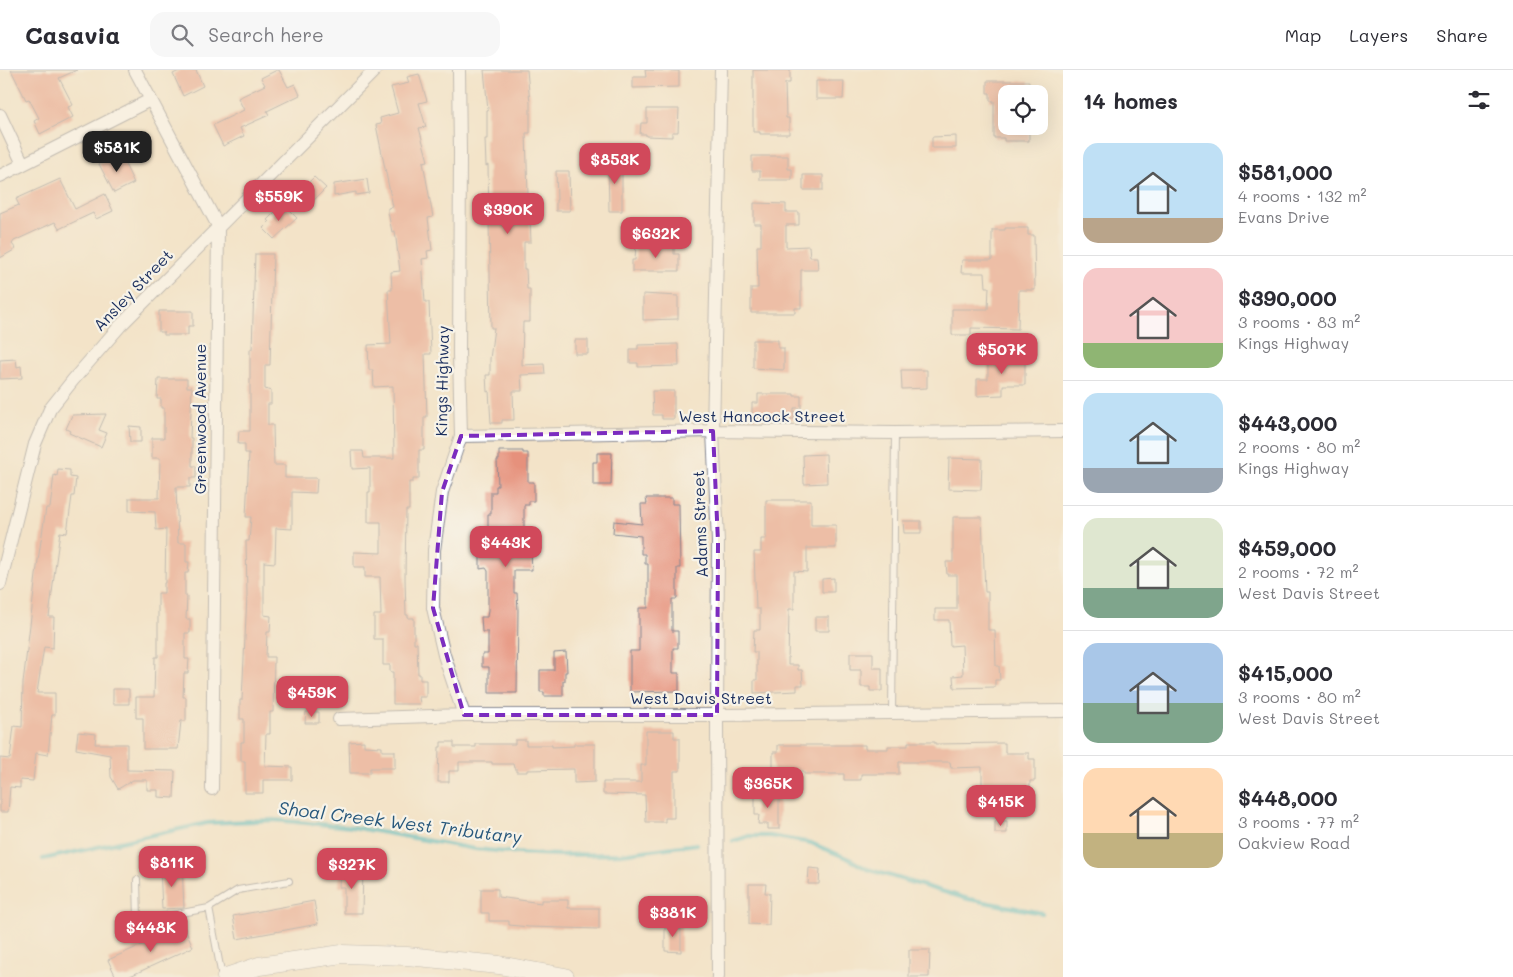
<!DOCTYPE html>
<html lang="en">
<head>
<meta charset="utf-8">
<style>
  :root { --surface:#fff; --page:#f7f7f7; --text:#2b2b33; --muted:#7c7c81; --line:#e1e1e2; --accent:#d1495b }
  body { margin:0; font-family:Mali,sans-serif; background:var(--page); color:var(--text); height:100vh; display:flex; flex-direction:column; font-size:19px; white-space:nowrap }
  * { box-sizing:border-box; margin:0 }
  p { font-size:16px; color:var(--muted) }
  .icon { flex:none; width:28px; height:28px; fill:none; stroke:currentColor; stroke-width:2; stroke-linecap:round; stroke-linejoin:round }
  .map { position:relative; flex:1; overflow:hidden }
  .panel { display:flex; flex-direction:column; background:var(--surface); width:450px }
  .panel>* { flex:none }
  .buttons { position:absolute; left:998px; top:15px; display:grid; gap:10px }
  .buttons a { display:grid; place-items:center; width:50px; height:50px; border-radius:10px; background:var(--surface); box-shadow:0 5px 20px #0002; font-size:25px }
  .price { position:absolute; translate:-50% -42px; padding:0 11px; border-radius:10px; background:var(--accent); color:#fff; font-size:16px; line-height:32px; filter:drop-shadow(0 1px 2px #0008) }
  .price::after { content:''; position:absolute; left:50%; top:30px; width:15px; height:11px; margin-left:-8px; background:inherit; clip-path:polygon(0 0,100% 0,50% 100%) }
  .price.current { background:#222; color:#fff }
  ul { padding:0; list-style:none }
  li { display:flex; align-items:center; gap:15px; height:125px; padding:0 20px }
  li+li { border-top:1px solid var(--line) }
  li span { display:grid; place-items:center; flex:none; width:140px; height:100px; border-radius:15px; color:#555 }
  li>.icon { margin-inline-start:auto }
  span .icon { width:60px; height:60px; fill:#fffc; stroke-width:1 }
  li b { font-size:21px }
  h2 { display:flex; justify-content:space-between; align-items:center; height:60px; padding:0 20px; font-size:21px }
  header { display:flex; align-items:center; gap:30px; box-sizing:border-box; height:70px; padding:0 25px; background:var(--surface); border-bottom:1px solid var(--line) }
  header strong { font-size:24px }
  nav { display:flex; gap:28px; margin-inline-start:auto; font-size:18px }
  .search { width:350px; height:45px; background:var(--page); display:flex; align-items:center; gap:12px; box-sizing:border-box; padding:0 18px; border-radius:15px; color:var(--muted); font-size:19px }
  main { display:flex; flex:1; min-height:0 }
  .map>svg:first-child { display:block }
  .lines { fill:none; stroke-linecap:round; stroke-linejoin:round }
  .stream { stroke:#47b6c1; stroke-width:4.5 }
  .building { fill:#e6917c }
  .lane-casing { stroke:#878993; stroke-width:8 }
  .street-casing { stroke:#878993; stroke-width:14 }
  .secondary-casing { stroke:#878993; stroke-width:19 }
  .lane { stroke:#fff; stroke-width:6 }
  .street { stroke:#fff; stroke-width:12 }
  .secondary { stroke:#fff; stroke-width:18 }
  .marked { fill:none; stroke:#7b2cbf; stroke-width:4; stroke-dasharray:10 6; stroke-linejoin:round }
  .labels { text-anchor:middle; stroke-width:4.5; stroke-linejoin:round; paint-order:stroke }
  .street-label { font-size:16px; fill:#1b2f5e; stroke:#f7f3e8 }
  .water-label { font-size:18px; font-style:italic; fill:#28587c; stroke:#f7f3e8 }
</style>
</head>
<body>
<header>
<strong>Casavia</strong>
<div class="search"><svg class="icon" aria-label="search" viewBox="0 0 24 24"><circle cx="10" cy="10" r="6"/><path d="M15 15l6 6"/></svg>Search here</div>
<nav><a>Map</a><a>Layers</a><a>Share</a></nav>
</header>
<main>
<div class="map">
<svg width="1063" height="907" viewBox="0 0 1063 907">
  <rect width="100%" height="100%" fill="#f7f3e8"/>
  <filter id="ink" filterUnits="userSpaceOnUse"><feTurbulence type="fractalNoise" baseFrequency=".02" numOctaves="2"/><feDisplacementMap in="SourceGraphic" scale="10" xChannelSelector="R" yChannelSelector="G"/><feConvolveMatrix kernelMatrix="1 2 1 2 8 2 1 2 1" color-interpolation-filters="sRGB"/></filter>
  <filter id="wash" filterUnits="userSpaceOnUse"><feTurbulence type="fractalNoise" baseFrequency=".0096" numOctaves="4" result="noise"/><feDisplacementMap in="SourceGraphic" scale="20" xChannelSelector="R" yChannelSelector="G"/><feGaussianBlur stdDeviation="1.12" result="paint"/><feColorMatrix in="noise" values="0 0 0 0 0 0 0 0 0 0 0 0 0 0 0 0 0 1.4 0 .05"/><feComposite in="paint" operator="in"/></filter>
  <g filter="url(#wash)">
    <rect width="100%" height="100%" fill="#f3e3c8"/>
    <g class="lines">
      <path class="stream" d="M733 771 749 766H770L811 773 849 789 867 799 968 829 1042 843
        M43 789 207 753 274 750 352 757 475 779 517 783 559 785 621 784 697 774"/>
    </g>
    <g id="blocks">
      <path class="building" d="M11 0H77L59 8 73 35 68 37 73 47 40 64 34 51 39 48 29 29 26 30Z
        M181 0H196L203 16 183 26 173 4Z
        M277 0H279L288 17 295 14 300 25 267 41 269 45 240 58 244 66 223 76 213 55 244 40 238 28 265 15 261 8Z
        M484 0H527L530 33V63H526L528 126H526L527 149H530L531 172H524V199H526L527 219H530V252H523L522 295 544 294 545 304 521 305 522 321H513L514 350H502V353H491L489 321 487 322 486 305H490V289L494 258H491L488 95 486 96 485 69H487V40H488Z
        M645 0 679 1V17L633 18V7H646Z
        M753 0H790V13H785L786 48H789V64H760V62H753Z
        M419 4 427 31 419 33 426 57 419 58 428 91 423 92 433 147 428 148 432 180 427 181 428 188 422 189 425 232H429L431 284H425L427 347H424V380H419V409H413V412H409V440H406L405 508 406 545H408V548H414V573H417L418 604H420V610H426V627H419L420 634H393V602H390V595H383V569H374V545H381L380 507H365V497H354V482L381 483V452H368V422H370V398L352 399 351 381H363L364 388H394L393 316 374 317 373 300H369L368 275 391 274 388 220H392L391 202 400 201 395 161 392 162 388 142V138L393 137 376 55 381 54 380 48 398 43 391 17 409 13 407 7Z
        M816 11H844L843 29H816Z
        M987 11H1029V24H1006V56H1029V71H1004V68H994V31H990V23H987Z
        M647 39H679L678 62H672V67L646 66V64H640L641 53H647Z
        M956 66V78H932V67Z
        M120 84 134 113 114 123 99 94Z
        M752 86H788V99H792V110H760V101H752Z
        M608 89H622V141H609Z
        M556 101H569L570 141H556V130H557Z
        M803 105H823V120H803Z
        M314 107 326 118 312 132 301 120Z
        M60 109 75 139 105 124 113 141 96 149 93 143 59 159 55 152 14 171 12 174 16 179 0 188V143L19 135 16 129Z
        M367 109 369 123 356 125V122L334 126V114Z
        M754 133 786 134V142H799V155H786V177L809 176 810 187H817L818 200H801V238H795V243H751V218H758L757 176H761V154H754Z
        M283 134 297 148 274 169 263 158 269 152 267 150Z
        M1005 158H1028V165H1034L1035 220H1019L1018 259 971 258V265H952V239H988L989 217H986L985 203H961L962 190H992V160H1005Z
        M636 175 674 176V184H679V201H632V190H635Z
        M255 184H273L270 295H265V319L271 321V334H268V355H273L274 395H285V408H317L316 423 292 422V459L276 458 275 493 264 492V545L271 546 270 562H267L266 587H274L273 642H270V664H266L265 696 292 697V710H263V723H245V691H241V672H244V649H240V630H242L247 525 246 471H249L251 447H246L249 383H245V374H238L239 361H250V279H252Z
        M643 224 678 226V249L643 250Z
        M159 241H193V256H188V265H164V262H159Z
        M575 270H588V284H575Z
        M753 270H778V278H784V300L753 298Z
        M678 274 679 296 638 297V293H630V279H638V275Z
        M1025 285V315H1003V325L977 326V309H988V286Z
        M16 289 17 297 21 296 22 308 0 309V290Z
        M901 300H927V318L902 319Z
        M158 309H187V317H192L190 368H192V396H196V408H190V417H176L178 473H186V492H189L188 503H185V526H187L186 549H190V563H185V589H189L188 603H184L183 627H186V651H181L178 679H143V648H136V627H154L155 587H158V523H164V513H165L166 459 156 460 155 442 129 441V428H159L160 388H152V368H164V338H161V329H157Z
        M652 321H674V349H662V345H653Z
        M758 324H794V326H801V338H794V349L752 348V333H758Z
        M106 344 99 360 107 363 101 377 69 363 70 361 66 359 72 345Z
        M129 356 141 357V372H130Z
        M499 381H523V383H528V412H534V431H529V435H524V463H530L532 500H514V523H517L518 540 517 623H489V597H482V584H488V562H482L481 547H487L488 540V501L486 498 480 499V483H486V476H488V444H491V422H496V416H498L497 390H499Z
        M597 383H612L611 415H593V392H597Z
        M826 384 827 413 804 414 803 385Z
        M949 388 982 389 981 420 948 419Z
        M58 399 70 400V407L76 408 74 426H72L67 463 60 462 56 491 49 547H54L53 578 44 577 37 623H55V645H52L48 685 36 683 33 711 20 710V718L10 717 8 742H0V688L10 689 14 656 22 657 23 613 37 497 46 438H50L54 405 57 406Z
        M646 428H672V434H679L680 498H677V529H672V561H678V578H673V603H679V621L630 622V581H639V538H648V494H645V484H641V466L613 463 614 451 642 454 641 434H647Z
        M766 430H811V455H836V478H807V502L794 501V539H789L788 595H798V600H802L803 615H797V621L754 623V610H757V582H753L754 560H760V539H756L754 482H761V469H766Z
        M953 447H982L985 522H988V560H995L996 596H999L1000 610H995V617L954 618 953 606 963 605 962 575 950 576 949 550H935V539H957V505H947L946 492H953Z
        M903 451H921V463H904Z
        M834 508V522H822V509Z
        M815 547H829V561H815Z
        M566 582 567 602H565V611H563V626H544V622H540V600H554V583Z
        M850 583H873V598H882V621H870V617H861V600H850Z
        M113 619H129V634H113Z
        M306 642H319V653H305Z
        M646 661H674V668H680V701H674V748H665V752H646L645 725 603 724V712H641V695H646Z
        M78 662 96 664 95 674H127V700L175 701 174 728 158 727V720H147V710H133L118 719 111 707 110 685 76 679Z
        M515 670H526V675H552V677L574 676V674H595V712L574 713V699L527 700V702H516V698H514L513 694H492V692H459V701H449V712H438L439 677H441V672H454V677H476V674H515Z
        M364 671V676L382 677V681H395V698H370V703H350L349 672Z
        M908 672H935V674L1005 673V683H1029V689H1035V711H1030V721H1021V727H1009V723H982V697L951 698 950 692H899V704H861V710H844V704H804V701H773V682H778V675H865V679H888V676H908Z
        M755 722H779V759H768V754H758L759 745H755Z
        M995 751H1007V763H995Z
        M182 796 184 838 162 839 160 797Z
        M809 798 820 799 819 814H808Z
        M340 799H363L362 843H344V817H339Z
        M749 814H766L765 823H770L769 855 749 854Z
        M481 819H498V827L541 833V830H568V838H599V859L529 857 509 855V851H489V843H481Z
        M314 831 318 854 237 869 233 846Z
        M665 854 681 855V882L665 881Z
        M184 856 193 877 128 907H116L108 890Z
        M909 880H930L929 907H909Z"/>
    </g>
  </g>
  <g filter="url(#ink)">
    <use href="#blocks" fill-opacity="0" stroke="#878993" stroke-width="1"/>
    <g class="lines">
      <defs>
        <path id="lane" d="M892 643 895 363
          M137 810 138 851 209 838 222 907
          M209 838 238 820 289 811"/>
        <path id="street" d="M135 0 218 156 212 719
          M459 0 460 83 459 283 461 366 442 422 434 480 433 538 444 585 464 645
          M0 45 23 94
          M0 106 150 30
          M461 366 713 361 895 363 1063 361
          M0 514 35 374 50 339 73 310 120 256 375 0
          M339 649 464 645H717L1063 641
          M718 907 717 654 718 472 713 361 721 0"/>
        <path id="secondary" d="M226 907 259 896 342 884 407 886 499 895 565 907"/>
      </defs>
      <use href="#lane" class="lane-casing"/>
      <use href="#street" class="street-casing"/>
      <use href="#secondary" class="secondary-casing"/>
      <use href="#lane" class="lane"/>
      <use href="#street" class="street"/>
      <use href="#secondary" class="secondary"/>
    </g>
  </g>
  <path d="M0 0H1063V907H0ZM713 361 718 472 717 645H464L433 538 442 422 461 366Z" fill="#f3e3c8" fill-opacity=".55" fill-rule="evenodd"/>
  <path class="marked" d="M713 361 718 472 717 645H464L433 538 442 422 461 366Z"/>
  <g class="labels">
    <g class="street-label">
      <text transform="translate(133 220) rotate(-46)" y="6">Ansley Street</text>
      <text transform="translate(442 311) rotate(-89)" y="6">Kings Highway</text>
      <text x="762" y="352">West Hancock Street</text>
      <text transform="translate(200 349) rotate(-90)" y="6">Greenwood Avenue</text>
      <text transform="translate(700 454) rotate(-92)" y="6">Adams Street</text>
      <text x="701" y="634">West Davis Street</text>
    </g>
    <g class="water-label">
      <text transform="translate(400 753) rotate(7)" y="6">Shoal Creek West Tributary</text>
    </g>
  </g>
</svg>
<div class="buttons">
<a><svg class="icon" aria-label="locate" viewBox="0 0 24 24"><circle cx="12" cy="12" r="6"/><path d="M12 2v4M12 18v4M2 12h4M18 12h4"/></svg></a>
</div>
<b class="price current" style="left:117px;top:103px">$581K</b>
<b class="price" style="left:615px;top:115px">$853K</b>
<b class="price" style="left:279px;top:152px">$559K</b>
<b class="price" style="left:508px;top:165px">$390K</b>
<b class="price" style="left:656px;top:189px">$632K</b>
<b class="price" style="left:1002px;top:305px">$507K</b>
<b class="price" style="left:506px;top:498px">$443K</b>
<b class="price" style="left:312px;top:648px">$459K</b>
<b class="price" style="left:768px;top:739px">$365K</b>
<b class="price" style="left:1001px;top:757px">$415K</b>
<b class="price" style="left:172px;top:818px">$811K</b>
<b class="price" style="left:352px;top:820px">$327K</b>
<b class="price" style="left:673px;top:868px">$381K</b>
<b class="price" style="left:151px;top:883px">$448K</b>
</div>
<section class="panel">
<h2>14 homes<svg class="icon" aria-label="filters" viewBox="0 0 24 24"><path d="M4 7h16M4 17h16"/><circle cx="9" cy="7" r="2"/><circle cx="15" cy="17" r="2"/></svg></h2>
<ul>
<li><span style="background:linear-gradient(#bfe0f5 75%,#b9a48a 0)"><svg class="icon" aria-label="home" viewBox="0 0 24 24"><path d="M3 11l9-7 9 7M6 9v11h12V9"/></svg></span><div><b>$581,000</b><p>4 rooms · 132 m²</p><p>Evans Drive</p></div></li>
<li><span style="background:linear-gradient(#f6c9c9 75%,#8fb573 0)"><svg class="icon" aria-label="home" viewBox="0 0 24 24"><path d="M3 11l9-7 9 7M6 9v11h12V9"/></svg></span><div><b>$390,000</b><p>3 rooms · 83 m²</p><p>Kings Highway</p></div></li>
<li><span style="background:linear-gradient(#bfe0f5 75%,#9aa5b1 0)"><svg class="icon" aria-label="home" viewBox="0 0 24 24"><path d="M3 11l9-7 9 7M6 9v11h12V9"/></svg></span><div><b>$443,000</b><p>2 rooms · 80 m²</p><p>Kings Highway</p></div></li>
<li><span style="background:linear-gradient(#dfe7d0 70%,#7fa58c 0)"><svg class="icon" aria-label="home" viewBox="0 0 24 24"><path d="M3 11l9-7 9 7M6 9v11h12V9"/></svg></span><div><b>$459,000</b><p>2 rooms · 72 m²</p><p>West Davis Street</p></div></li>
<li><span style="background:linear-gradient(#a9c7e8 60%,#7fa58c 0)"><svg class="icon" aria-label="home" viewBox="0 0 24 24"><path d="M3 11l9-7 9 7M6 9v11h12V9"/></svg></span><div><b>$415,000</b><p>3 rooms · 80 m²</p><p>West Davis Street</p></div></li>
<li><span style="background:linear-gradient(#ffd9b3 65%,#c2b280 0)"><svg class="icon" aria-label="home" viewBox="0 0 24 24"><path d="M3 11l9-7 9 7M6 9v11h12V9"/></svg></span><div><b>$448,000</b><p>3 rooms · 77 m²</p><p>Oakview Road</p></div></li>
</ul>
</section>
</main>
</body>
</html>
